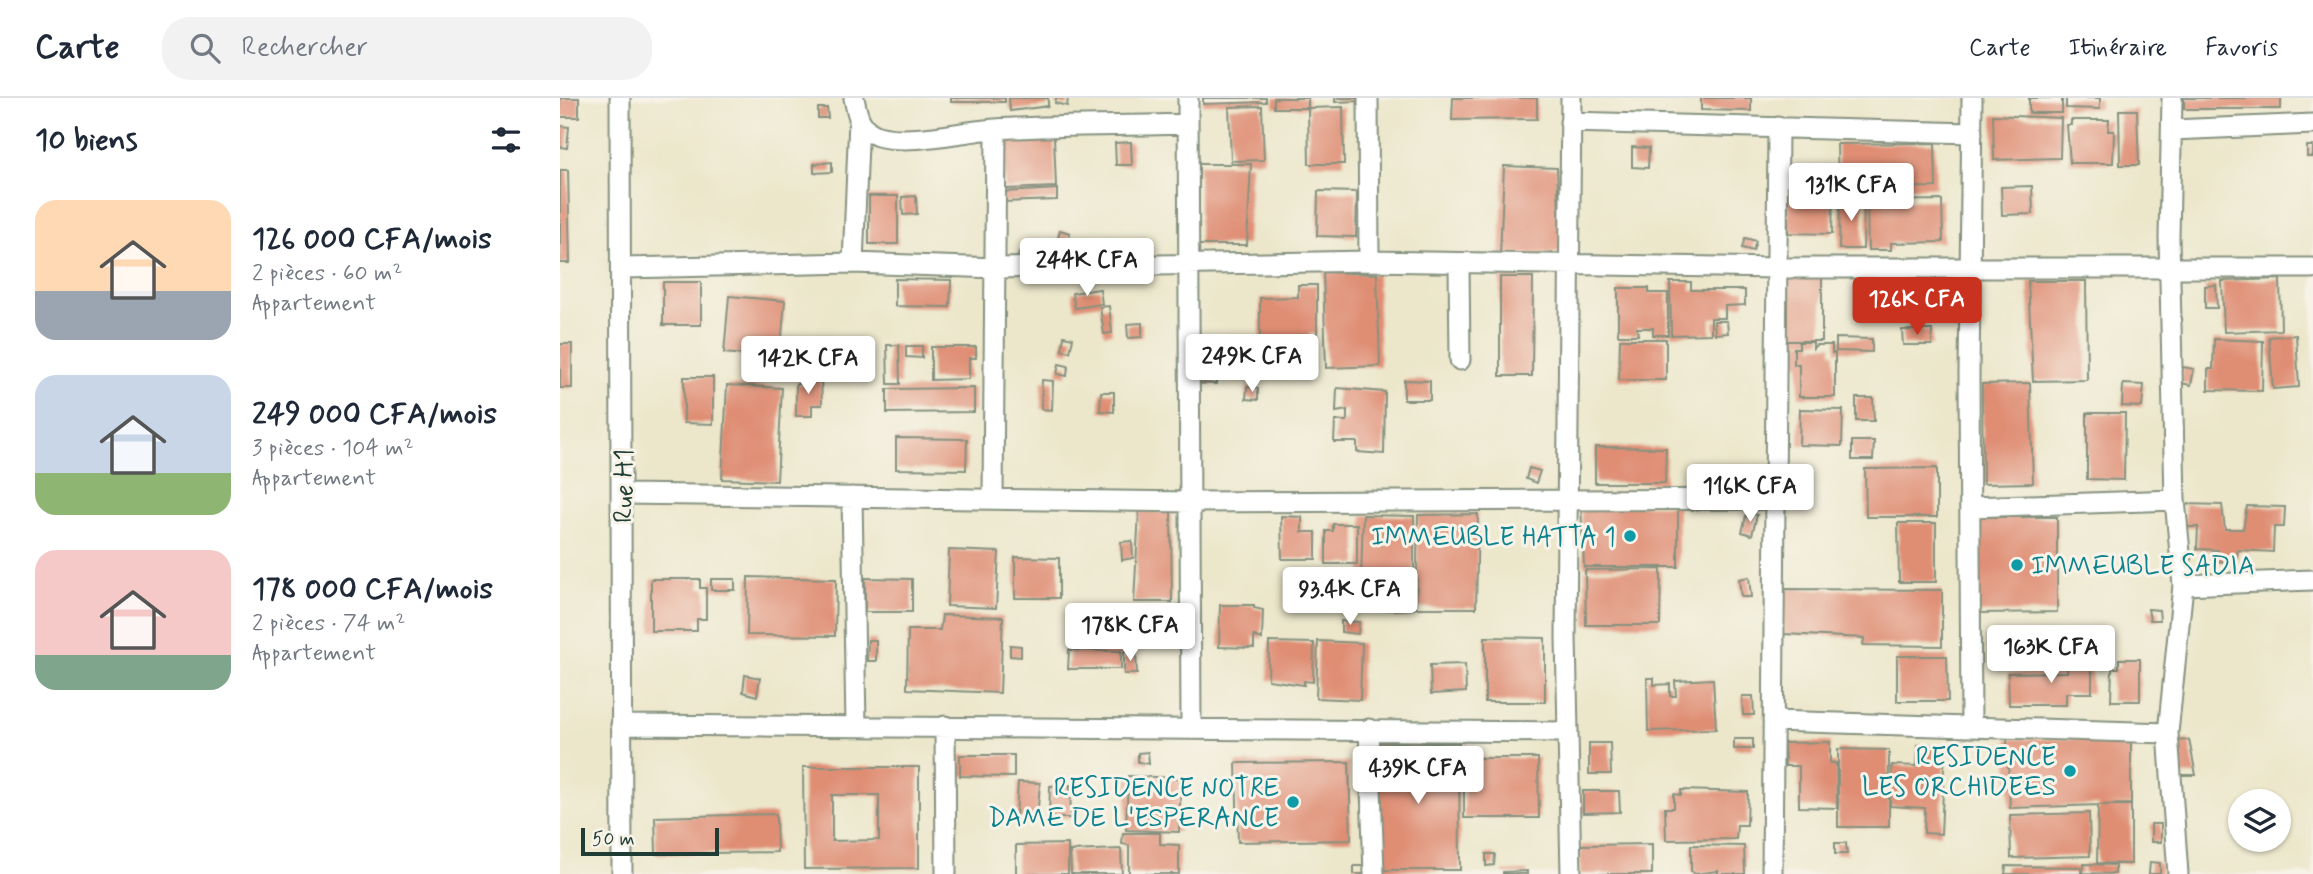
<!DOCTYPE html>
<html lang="fr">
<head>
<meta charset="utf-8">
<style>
  :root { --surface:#fff; --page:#f2f2f3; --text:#1f2937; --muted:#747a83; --line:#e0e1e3; --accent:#c8321e }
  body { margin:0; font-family:Mynerve,sans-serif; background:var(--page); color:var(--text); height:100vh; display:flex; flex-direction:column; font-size:26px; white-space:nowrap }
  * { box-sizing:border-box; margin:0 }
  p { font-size:23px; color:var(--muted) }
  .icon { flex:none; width:38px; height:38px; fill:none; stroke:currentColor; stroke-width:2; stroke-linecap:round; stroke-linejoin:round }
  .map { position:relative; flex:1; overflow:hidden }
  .details { display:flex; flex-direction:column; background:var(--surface); width:560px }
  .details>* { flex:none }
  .controls { position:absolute; left:1668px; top:691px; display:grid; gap:14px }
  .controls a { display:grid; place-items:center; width:63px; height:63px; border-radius:50%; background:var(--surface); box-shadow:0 2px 5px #0004; font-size:35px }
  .scale { position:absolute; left:21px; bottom:18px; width:138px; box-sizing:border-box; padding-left:7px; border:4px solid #1f3d34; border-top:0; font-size:19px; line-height:24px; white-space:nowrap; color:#1f3d34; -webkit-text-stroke:5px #f7f3e8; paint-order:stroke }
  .price { position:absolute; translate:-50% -60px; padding:0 16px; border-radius:7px; background:#fff; color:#222; font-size:23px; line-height:46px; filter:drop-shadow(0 2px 4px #0008) }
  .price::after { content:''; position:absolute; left:50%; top:42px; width:21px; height:16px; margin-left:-10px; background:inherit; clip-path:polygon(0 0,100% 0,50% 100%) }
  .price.selected { background:var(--accent); color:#fff }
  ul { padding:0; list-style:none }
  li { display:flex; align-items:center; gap:21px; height:175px; padding:0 35px }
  li span { display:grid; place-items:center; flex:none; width:196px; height:140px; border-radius:21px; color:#555 }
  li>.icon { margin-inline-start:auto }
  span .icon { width:84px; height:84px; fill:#fffc; stroke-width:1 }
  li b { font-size:30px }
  h2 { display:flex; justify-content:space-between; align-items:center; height:84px; padding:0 35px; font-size:30px }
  header { display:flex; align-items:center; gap:42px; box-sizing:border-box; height:98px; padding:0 35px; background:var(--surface); border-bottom:2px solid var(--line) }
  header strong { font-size:33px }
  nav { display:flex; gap:38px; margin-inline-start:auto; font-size:24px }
  .search { width:490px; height:63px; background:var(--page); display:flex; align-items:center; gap:18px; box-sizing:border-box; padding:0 24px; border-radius:28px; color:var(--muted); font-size:26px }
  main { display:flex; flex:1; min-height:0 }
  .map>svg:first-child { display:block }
  .building { fill:#df8d73; fill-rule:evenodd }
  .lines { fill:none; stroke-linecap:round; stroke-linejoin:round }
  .minor-casing { stroke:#869280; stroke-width:23 }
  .minor { stroke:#fff; stroke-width:19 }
  .culture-dot { fill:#0f9aa8; stroke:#f7f3e8; stroke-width:2.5 }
  .labels { text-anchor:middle; stroke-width:6; stroke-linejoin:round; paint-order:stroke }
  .street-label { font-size:26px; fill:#1f3d34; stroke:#f7f3e8 }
  .culture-label { font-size:26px; fill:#0d838f; stroke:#f7f3e8; text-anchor:end }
</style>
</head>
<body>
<header>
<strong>Carte</strong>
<div class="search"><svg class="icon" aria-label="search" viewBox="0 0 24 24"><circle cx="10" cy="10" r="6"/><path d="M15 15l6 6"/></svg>Rechercher</div>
<nav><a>Carte</a><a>Itinéraire</a><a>Favoris</a></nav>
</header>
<main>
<section class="details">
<h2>10 biens<svg class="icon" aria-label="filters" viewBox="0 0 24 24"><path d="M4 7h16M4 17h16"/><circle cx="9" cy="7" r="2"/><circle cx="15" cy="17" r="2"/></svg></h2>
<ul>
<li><span style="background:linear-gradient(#ffd9b3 65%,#9aa5b1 0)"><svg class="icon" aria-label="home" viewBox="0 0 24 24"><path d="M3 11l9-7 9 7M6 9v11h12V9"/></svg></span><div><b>126 000 CFA/mois</b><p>2 pièces · 60 m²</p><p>Appartement</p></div></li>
<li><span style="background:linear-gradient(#c9d6e8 70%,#8fb573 0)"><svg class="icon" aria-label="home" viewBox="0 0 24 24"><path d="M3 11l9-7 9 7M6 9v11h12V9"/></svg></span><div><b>249 000 CFA/mois</b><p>3 pièces · 104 m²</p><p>Appartement</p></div></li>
<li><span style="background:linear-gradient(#f6c9c9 75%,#7fa58c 0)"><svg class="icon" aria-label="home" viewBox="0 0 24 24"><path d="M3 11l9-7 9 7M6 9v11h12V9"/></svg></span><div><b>178 000 CFA/mois</b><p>2 pièces · 74 m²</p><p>Appartement</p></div></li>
</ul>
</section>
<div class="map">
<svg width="1753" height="776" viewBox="0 0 1753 776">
  <rect width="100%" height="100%" fill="#f7f3e8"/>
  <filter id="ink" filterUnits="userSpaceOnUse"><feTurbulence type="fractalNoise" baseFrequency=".0143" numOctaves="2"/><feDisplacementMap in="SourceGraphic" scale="14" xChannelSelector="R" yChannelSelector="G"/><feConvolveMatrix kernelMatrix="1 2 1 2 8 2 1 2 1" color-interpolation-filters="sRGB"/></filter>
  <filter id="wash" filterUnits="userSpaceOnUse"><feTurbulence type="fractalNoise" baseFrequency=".00686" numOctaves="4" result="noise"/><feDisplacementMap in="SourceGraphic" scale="28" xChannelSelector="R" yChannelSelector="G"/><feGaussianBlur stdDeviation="1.57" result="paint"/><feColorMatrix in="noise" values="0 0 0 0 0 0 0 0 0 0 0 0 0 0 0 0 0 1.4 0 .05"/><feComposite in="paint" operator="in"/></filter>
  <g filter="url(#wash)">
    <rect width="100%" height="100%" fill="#ece7cb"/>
    <g id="blocks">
      <path class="building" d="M0 0H19V19H0Z
        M391 0H445V4H391Z
        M449 0H488V8L450 13Z
        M496 0H508L507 8 495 5Z
        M643 0H706V4L643 6Z
        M714 0H748V10H714Z
        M775 0H800V3L775 4Z
        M893 0H977V21L892 22Z
        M1141 0H1191V13L1141 12Z
        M1469 0H1502V15H1469Z
        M1506 0H1540V11L1506 10Z
        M1624 0H1721V11H1624Z
        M702 8 704 62 671 63 669 9Z
        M783 9 784 66H749L748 10Z
        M258 10H267L268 20H258Z
        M1559 12H1577L1579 67H1560Z
        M1433 17 1501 20 1500 60 1434 62Z
        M1511 22H1549L1548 33H1554L1553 65H1510L1507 27H1511Z
        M0 28 9 29 7 50 0 49Z
        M494 38 496 89 445 91 443 39Z
        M571 44 572 67H556L555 45Z
        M1375 45 1376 89 1278 90 1277 46Z
        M1747 48H1753V59H1747Z
        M1072 49 1089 50 1088 70 1072 69Z
        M272 64V74L254 75V66Z
        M639 66H691L687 147H639Z
        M944 68 997 70 1001 155 940 157Z
        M0 72H8L10 165H0Z
        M1235 81 1250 83 1249 93 1234 91Z
        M1472 88 1473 116 1442 117 1441 89Z
        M497 91V102L442 104V94Z
        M758 93 797 94 796 139 757 138Z
        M309 98H338V146H309Z
        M356 98 357 116 343 117 342 99Z
        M1228 99 1273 100 1272 136 1228 135Z
        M1280 99 1304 100 1303 151H1279Z
        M1382 102 1383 144 1331 145V152H1308L1307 103Z
        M500 132 510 135 508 143 498 140Z
        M1185 140 1196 143 1193 153 1182 150Z
        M459 155 475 157 474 165 457 163Z
        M763 174 817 176 820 268 766 270Z
        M1262 178V243H1222V179Z
        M940 179H973L972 278H940Z
        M335 181 391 182 390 209 335 208Z
        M1720 181 1721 232 1664 234 1662 183Z
        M1468 183H1526L1527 282 1473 283Z
        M103 184H141V227H103Z
        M1110 184H1131V192H1185V207L1165 208V220H1151V236L1111 237Z
        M738 187H757V236H749V254H737V244L700 245V200L738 199Z
        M1656 187 1657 210H1645V188Z
        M1058 190H1089V195H1108V237H1093V230H1077L1078 237H1058Z
        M540 191 542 206 515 210 512 195Z
        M169 198 225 203 220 260 164 255Z
        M549 208 552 235 544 236 540 209Z
        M1154 223H1167L1168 235 1155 236Z
        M582 225V239L568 240 567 226Z
        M1342 232H1372V247H1343Z
        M1736 237 1739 289 1713 291 1709 239Z
        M504 238 513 240 510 254 502 252Z
        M1276 240 1312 241V254L1276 253Z
        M1060 241H1106V282H1059Z
        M1654 241 1703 243 1702 293 1648 292V271H1653Z
        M634 244 657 245 656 286 633 285Z
        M1239 244H1253V250L1256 247H1272V255H1275V299H1239V266H1234V250H1239Z
        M0 246H12V290H0Z
        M327 247H339L340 286H328Z
        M346 248H362V260L346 259Z
        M371 249H416V260H409V281L371 282Z
        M499 266 508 268 507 278 497 276Z
        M1623 269 1634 271 1631 287 1620 285Z
        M124 279H153V326L124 325Z
        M246 279H261L262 307H252V318H236V286H246Z
        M482 282 493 283 492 312 481 311Z
        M844 282 870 283V302H844Z
        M1470 285 1473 385 1423 386 1422 286Z
        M1563 286 1584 287 1582 309 1562 308Z
        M167 287 222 290 217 383 162 381Z
        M687 289 698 290V302L686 301Z
        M414 290V314L327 315V291Z
        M777 290 825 294 824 356 797 354V344H774L775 323H787V312L776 314Z
        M541 294H554V314L540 313Z
        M1296 300H1313L1314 323H1296Z
        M1240 311 1283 312 1282 348 1239 347Z
        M1527 315H1565L1564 382 1527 381Z
        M336 340 407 341 406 372 336 371Z
        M1292 343H1314L1313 362H1292Z
        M1035 349 1106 350 1105 385H1035Z
        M969 370 980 373 976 385 966 381Z
        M1377 370V419H1306L1305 371Z
        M1625 406 1662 407 1665 431H1683L1687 408 1725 409 1724 429H1714L1713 454 1678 452 1676 465 1656 463 1658 452 1637 451 1638 429H1624Z
        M1021 407H1118V469H1024Z
        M579 413 611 414 612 504H574Z
        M1187 414 1197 417 1192 437 1182 434Z
        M918 416 916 510H856L858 417Z
        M803 417 854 418V511L800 513Z
        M721 418 742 419V434H756V461H722Z
        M1416 419H1497V514L1417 515Z
        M1338 425H1376V484H1339Z
        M773 426H797V466H766V433H773Z
        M572 443 573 460 562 462 561 444Z
        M389 452 439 454 436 510 387 508Z
        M455 459 499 460V500H455Z
        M1101 471 1100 527H1026L1025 472Z
        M188 479 276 481 275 538 187 537Z
        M1189 479 1191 499H1181L1179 481Z
        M305 480 352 481V514H305Z
        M91 481H140V490H146V521H137V533H91Z
        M151 481H175V492H151Z
        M1224 491 1382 492V548L1303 547 1304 540 1224 536Z
        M660 507H694V510L703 512 702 541 694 538V550L659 549Z
        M1588 511 1599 512 1600 522H1590Z
        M382 517 443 519 440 595 347 591 348 532H380Z
        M781 523 799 524 798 536 781 534Z
        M925 539 985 540V604H925Z
        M308 542H316V563H307Z
        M758 543 802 545 800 602 756 600Z
        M709 544 754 545 753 584 744 583V587L708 582Z
        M450 547 461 548V559L450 558Z
        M509 552 561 553V571H508Z
        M564 553H576L577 576H564Z
        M1337 558H1387L1388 603H1337Z
        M1509 560H1532V595H1506V607H1449L1448 575 1507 574Z
        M1559 561H1580V603H1551L1552 570H1559Z
        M905 566 906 594 871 596 870 567Z
        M185 577 200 580 197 598 183 594Z
        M1087 580H1094V587L1110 586V598H1116L1115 583 1153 581 1156 631 1088 633Z
        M1182 598H1193L1194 617H1183Z
        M1571 640V706L1450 710 1447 641Z
        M1174 641H1193V651H1174Z
        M1629 642 1636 677H1618L1613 643Z
        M1270 644V665H1276L1277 710 1239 709V668H1225L1224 645Z
        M813 645H899L900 772H819Z
        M1029 645H1050L1051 676H1029Z
        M1358 647 1385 649 1381 736 1364 735 1365 710 1330 708 1332 667 1357 668Z
        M1278 651 1329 652V729H1278Z
        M588 654 589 666 578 664V655Z
        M400 657H454V679L400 678Z
        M904 660H978L979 720H904Z
        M789 664 791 742 678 744 676 665Z
        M243 669H359V770L244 771ZM272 697H319V742L272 743Z
        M568 678 621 680 619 734 566 732Z
        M458 684 480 685 477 721 456 720Z
        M510 687 511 720H489L490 688Z
        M1121 692 1188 694 1187 727H1177L1176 741 1106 742 1105 710H1114V696L1121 697Z
        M1023 693H1059L1060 714 1023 715Z
        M1538 707H1571V766L1537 765Z
        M1529 715 1530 758 1451 760 1450 717Z
        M216 716 217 754 96 756 95 719Z
        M1591 726H1601V744H1591Z
        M563 735H600V746L619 747V776H569V747L562 746Z
        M1275 745H1286L1287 756H1275Z
        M508 746V776H456V747Z
        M1092 746V776H1020L1021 747Z
        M1131 747 1184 748 1185 776H1158V773L1135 776 1131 773Z
        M561 751 562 776H511L510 753Z
        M926 756H935L934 767 926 768Z
        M1590 764 1600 765V776H1589Z
        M1524 766 1555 767V776L1523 775Z
        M794 768H804V776H794Z
        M1446 768 1521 769V776H1445Z
        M967 773V776H943V774Z"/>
    </g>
  </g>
  <g filter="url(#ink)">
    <use href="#blocks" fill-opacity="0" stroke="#869280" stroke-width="2"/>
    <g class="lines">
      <defs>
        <path id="minor" d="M60 0 62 776
          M294 0C297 16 300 32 318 38 350 47 402 33 435 31 499 27 564 28 628 26
          M628 0 631 629
          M808 0 809 163
          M1011 0 1006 539 1011 776
          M1612 0 1609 139 1615 402 1623 487 1608 635 1618 776
          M1010 24 1412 35
          M1612 32 1753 26
          M293 165 299 22
          M899 165 900 262
          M63 170 293 165 437 170 809 163 1217 170H1753
          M63 396 632 404 1215 401
          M292 399 296 628
          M433 401 436 31
          M1410 409 1615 402
          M1623 487 1753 482
          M1213 623 1608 635
          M61 627 1007 634
          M385 628 386 776
          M1411 629 1409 278 1412 0
          M809 631 814 776
          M1212 776 1218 29"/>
      </defs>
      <use href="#minor" class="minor-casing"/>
      <use href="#minor" class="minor"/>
    </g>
  </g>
  <g class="culture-dot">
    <circle cx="1070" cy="438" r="7"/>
    <circle cx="1457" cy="467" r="7"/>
    <circle cx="1510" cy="673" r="7"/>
    <circle cx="733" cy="704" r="7"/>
  </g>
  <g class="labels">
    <g class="street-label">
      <text transform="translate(63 388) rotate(-90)" y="9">Rue H1</text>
    </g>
    <g class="culture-label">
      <text x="1056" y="447">IMMEUBLE HATTA 1</text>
      <text x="1471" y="476" text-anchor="start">IMMEUBLE SADIA</text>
      <text x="1496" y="667">RESIDENCE<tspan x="1496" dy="30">LES ORCHIDEES</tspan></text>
      <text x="719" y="698">RESIDENCE NOTRE<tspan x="719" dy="30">DAME DE L'ESPERANCE</tspan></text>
    </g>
  </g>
</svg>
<div class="controls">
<a><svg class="icon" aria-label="layers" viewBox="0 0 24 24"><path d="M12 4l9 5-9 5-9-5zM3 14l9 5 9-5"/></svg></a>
</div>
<div class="scale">50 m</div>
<b class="price" style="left:1291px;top:125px">131K CFA</b>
<b class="price" style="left:527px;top:200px">244K CFA</b>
<b class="price selected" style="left:1357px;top:239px">126K CFA</b>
<b class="price" style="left:692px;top:296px">249K CFA</b>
<b class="price" style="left:248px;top:298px">142K CFA</b>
<b class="price" style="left:1190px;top:426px">116K CFA</b>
<b class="price" style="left:790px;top:529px">93.4K CFA</b>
<b class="price" style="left:570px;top:565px">178K CFA</b>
<b class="price" style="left:1491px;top:587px">163K CFA</b>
<b class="price" style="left:858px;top:708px">439K CFA</b>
</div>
</main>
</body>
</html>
